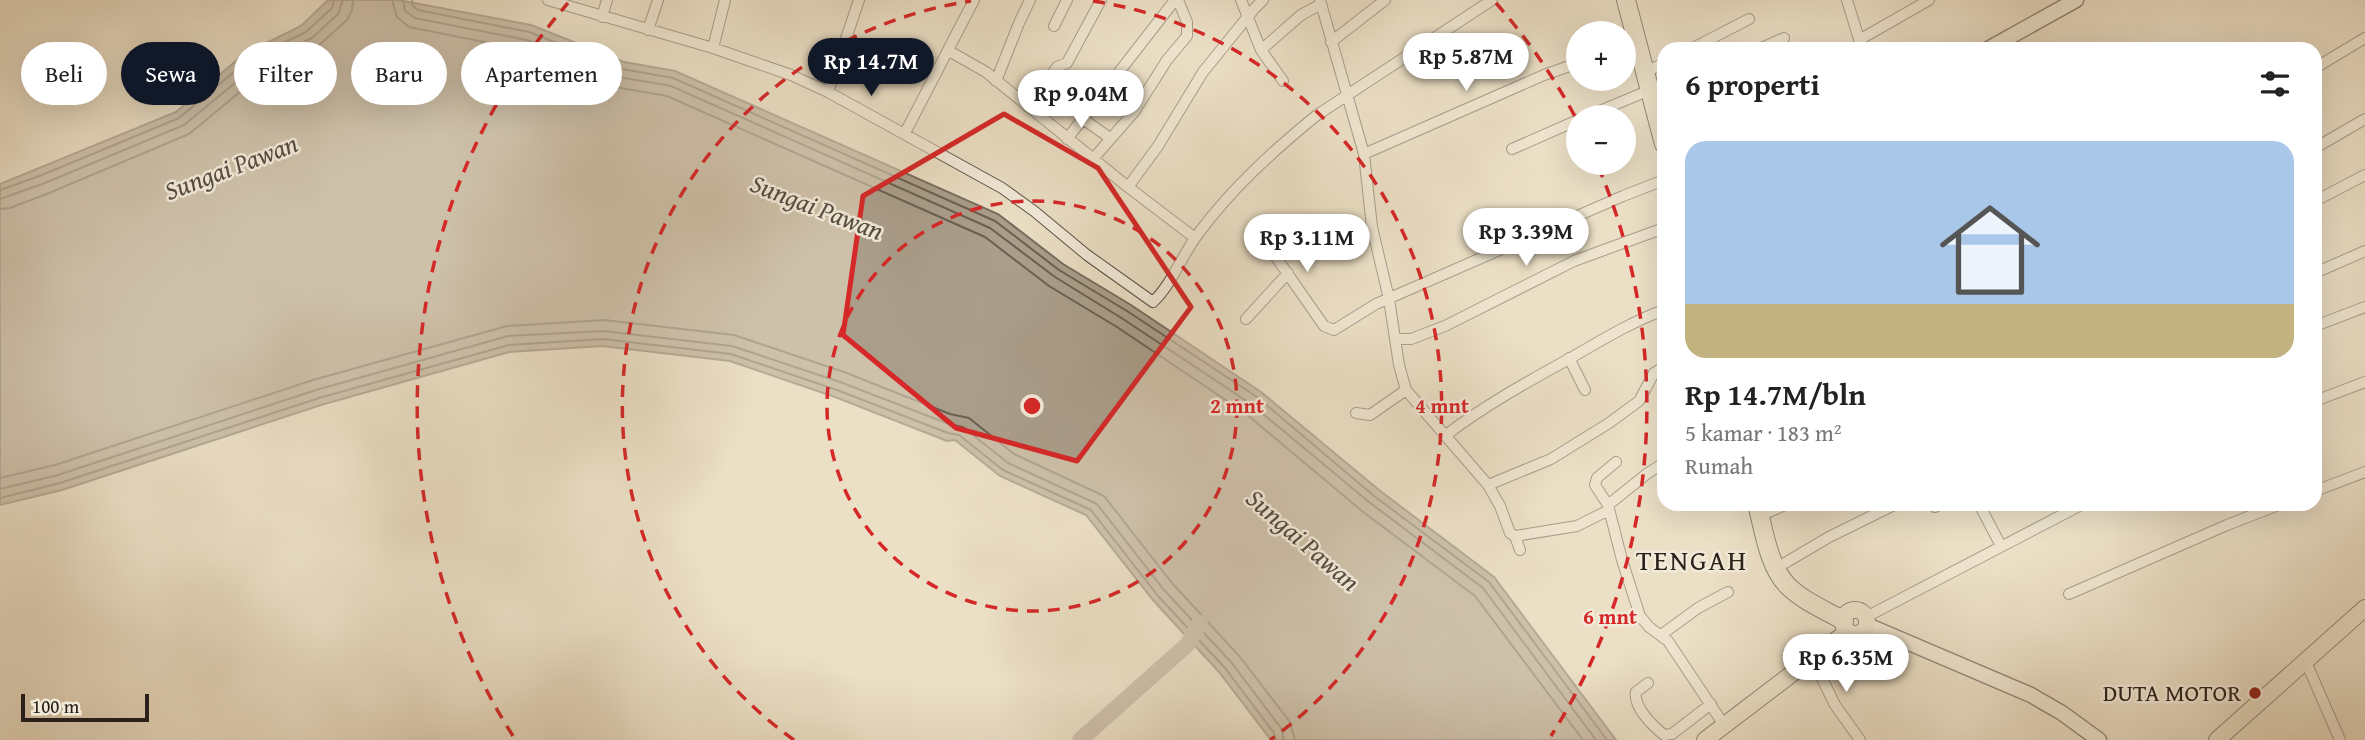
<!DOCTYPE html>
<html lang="id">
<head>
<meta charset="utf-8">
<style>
  :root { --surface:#fff; --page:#f2f2f2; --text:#222; --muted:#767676; --accent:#111827 }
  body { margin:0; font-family:"Gentium Book Plus",serif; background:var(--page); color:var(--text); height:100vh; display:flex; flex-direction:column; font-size:26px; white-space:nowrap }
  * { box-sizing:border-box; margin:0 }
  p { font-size:23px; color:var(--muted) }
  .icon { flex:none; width:38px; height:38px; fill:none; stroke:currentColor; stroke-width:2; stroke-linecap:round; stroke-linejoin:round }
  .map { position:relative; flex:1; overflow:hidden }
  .sheet { position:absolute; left:1657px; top:42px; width:665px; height:469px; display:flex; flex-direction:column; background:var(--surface); border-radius:21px; box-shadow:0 7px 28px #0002 }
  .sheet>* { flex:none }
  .top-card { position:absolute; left:21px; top:42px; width:665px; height:63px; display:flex; gap:14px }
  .controls { position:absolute; left:1566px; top:21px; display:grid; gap:14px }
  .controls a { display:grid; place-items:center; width:70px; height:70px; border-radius:50%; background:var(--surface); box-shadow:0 7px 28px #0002; font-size:35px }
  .scale { position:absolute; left:21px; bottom:18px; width:128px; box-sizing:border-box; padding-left:7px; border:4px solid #2b211a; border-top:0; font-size:19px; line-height:24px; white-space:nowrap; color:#2b211a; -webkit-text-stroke:5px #f2ead9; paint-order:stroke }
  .price { position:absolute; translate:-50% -60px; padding:0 16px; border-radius:24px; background:#fff; color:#222; font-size:23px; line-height:46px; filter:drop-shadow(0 2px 4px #0008) }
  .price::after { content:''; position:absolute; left:50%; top:42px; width:21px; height:16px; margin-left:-10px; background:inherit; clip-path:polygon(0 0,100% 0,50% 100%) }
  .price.on { background:var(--accent); color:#fff }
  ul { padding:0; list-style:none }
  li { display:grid; align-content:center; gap:14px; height:371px; padding:0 28px }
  li span { display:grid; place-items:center; height:217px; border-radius:21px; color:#555 }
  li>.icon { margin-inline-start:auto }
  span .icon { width:126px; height:126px; fill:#fffc; stroke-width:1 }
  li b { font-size:30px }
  h2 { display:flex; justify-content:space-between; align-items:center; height:84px; padding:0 28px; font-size:30px }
  .pill { padding:0 24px; border-radius:32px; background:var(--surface); box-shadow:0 7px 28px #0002; font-size:24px; line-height:63px }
  .pill.on { background:var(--accent); color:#fff }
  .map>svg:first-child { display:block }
  .water { fill:#aa9e8b; stroke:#776c5e; stroke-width:2 }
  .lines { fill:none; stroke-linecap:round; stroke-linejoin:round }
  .shore { stroke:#6a6052; stroke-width:2 }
  .river { stroke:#aa9e8b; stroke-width:16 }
  .street-casing { stroke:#5b5045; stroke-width:12 }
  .secondary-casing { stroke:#2b211a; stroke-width:17 }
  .primary-casing { stroke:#2b211a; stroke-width:18 }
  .highway-casing { stroke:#2b211a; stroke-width:20 }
  .street { stroke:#f2ead9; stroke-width:10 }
  .secondary { stroke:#f2ead9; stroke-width:14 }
  .primary { stroke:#ebdfc5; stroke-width:16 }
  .highway { stroke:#ebdfc5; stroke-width:18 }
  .marked { fill:none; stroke:#d62828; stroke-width:5; stroke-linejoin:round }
  .ring { fill:none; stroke:#d62828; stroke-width:3.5; stroke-dasharray:12 9 }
  .poi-dot { fill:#8f2418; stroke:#f2ead9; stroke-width:2.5 }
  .labels { text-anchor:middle; stroke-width:5; stroke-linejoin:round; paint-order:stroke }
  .poi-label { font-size:24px; fill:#2b211a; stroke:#f2ead9; text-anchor:end }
  .water-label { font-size:26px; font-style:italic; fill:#574d42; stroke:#f2ead9 }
  .quarter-label { font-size:28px; letter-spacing:2px; fill:#2b211a; stroke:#f2ead9 }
  .centre { fill:#d62828; stroke:#f2ead9; stroke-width:3.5 }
  .ring-label { font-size:21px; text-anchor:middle; font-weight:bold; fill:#d62828; stroke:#f2ead9; stroke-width:5; stroke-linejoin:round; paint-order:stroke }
</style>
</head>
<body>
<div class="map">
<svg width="2365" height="740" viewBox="0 0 2365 740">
  <rect width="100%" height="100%" fill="#ebdfc5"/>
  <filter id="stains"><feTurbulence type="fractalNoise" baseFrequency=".00286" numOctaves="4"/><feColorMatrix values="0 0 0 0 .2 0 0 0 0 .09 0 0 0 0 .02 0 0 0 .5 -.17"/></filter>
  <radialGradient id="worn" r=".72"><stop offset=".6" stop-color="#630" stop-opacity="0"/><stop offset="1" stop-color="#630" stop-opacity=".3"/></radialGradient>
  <path class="water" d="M328 0H398L531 25 624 62 675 71 998 214 1063 264 1131 305 1261 392 1379 490 1494 577 1616 740H1271L1219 672 1153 600 1086 515 1000 476 955 440 947 441 835 397 730 361 602 346 509 352 321 405 62 490 0 505V184L176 112 244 54 301 26Z"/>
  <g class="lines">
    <path class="shore" d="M392 0 397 17 409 27 524 50 615 87 667 96 985 237 1049 286 1117 327 1245 413 1362 511 1475 596 1583 740
      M403 0 405 11 415 18 527 40 619 77 671 86 990 228 1055 277 1123 319 1251 404 1369 502 1483 588 1596 740
      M412 0 413 6 418 10 529 32 622 69 673 78 995 221 1059 270 1127 311 1257 397 1374 496 1489 582 1607 740
      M0 190 42 175 179 118 248 60 306 32 332 8 334 0
      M0 199 45 183 184 125 253 68 312 38 338 14 343 0
      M0 209 10 208 49 193 189 134 258 77 318 46 347 20 352 10 353 0
      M0 478 55 465 313 380 507 326 604 320 734 335 844 372 950 414 969 418 1014 454 1104 496 1172 583 1240 657 1290 722 1295 740
      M0 489 58 475 316 390 508 336 603 331 732 346 840 382 949 424 963 427 1008 463 1097 504 1164 590 1231 662 1281 728 1284 740
      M0 498 60 483 319 398 509 345 603 339 731 354 837 390 948 433 959 435 1003 470 1091 510 1158 596 1225 668 1274 733 1276 740"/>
    <path class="river" d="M1080 740 1188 644 1200 623"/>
    <defs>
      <path id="street" d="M548 0 713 48 791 75 828 92 1002 188 1034 211 1087 255 1153 302C1172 284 1182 255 1198 234 1232 188 1273 151 1317 115L1492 0
        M1241 0 1261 50 1283 81
        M1320 0 1364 154 1372 227 1389 299 1399 365 1406 390 1412 397 1488 485 1500 506 1510 533 1515 536 1520 550
        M1847 0 1862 49
        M602 17 607 0
        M1054 26 1067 0
        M648 30 658 0
        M1859 40 1929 0
        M1331 42 1385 0
        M713 48 725 0
        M1691 49 1749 19
        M1759 49 1784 38
        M1261 50 1301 15 1321 4
        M1624 50 1638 46
        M949 51 986 72 1128 187 1195 238
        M1654 68 1664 63
        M2315 68 2365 38
        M996 81 1019 23 1030 0
        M828 92 859 0
        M1661 96 1664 95
        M1028 107 1057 67 1067 63 1101 0
        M1585 117 1650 90
        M1083 119 1110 138
        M905 133 974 0
        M1067 139 1175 0
        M2315 148 2365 119
        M1512 149 1578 120
        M1364 154 1544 75 1578 63
        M1093 159 1134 112 1167 60 1187 36V22L1178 0
        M1128 187 1158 146 1203 72 1254 9 1263 0
        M2315 201 2365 175
        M1264 240 1324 326 1334 330 1376 304 1623 196 1664 180
        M2315 273 2365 251
        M1246 319 1288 273
        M2315 326 2365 307
        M1395 339H1411L1445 326 1574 261 1664 228
        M1569 358 1585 390
        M2315 401 2365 382
        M1356 413 1370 415 1406 390
        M1446 435C1484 406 1527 382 1569 359 1600 341 1631 322 1664 310
        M1616 462 1597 478 1595 485 1608 505 1622 560 1640 616 1649 627 1668 641 1724 725
        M1488 485 1551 459 1609 423 1639 401 1654 373 1664 367
        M2315 491 2365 472
        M1930 504 1935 507 1942 504
        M1979 504 2001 546
        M1608 505 1648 473 1664 463
        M1769 512 1787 504
        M1515 536 1577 526 1609 510
        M1785 563 1829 537 1896 504
        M2069 594 2227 525 2281 504
        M1866 617 2083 504
        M1661 635 1698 608 1728 592
        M1812 658 1835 705 1860 740
        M2306 662 2340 740
        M1648 683 1636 692C1633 707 1653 726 1664 735L1672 734 1711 704"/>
      <path id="secondary" d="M1988 49 2076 0
        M1867 625 2031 695 2062 713 2099 740"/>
      <path id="primary" d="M1843 622a12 12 0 1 1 24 0a12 12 0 1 1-24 0Z
        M1705 740 1848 631
        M2217 740 2365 608"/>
      <path id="highway" d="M1626 0 1664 144
        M1757 504C1764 530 1768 566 1788 586 1803 601 1825 610 1844 621"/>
    </defs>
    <use href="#street" class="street-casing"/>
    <use href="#secondary" class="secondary-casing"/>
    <use href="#primary" class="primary-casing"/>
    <use href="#highway" class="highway-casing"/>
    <use href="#street" class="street"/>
    <use href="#secondary" class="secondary"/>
    <use href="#primary" class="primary"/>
    <use href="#highway" class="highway"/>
  </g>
  <path d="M0 0H2365V740H0ZM1004 114 1098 168 1191 307 1077 461 956 428 843 335 863 196Z" fill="#ebdfc5" fill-opacity=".55" fill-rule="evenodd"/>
  <path class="marked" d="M1004 114 1098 168 1191 307 1077 461 956 428 843 335 863 196Z"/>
  <g class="ring">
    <circle cx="1032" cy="406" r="205"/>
    <path d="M794 740A410 410 0 0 1 971 1M1093 1A410 410 0 0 1 1270 740"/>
    <path d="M513 736A615 615 0 0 1 568 3M1496 3A615 615 0 0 1 1578 122M1598 166A615 615 0 0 1 1551 736"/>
  </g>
  <circle class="poi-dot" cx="2255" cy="693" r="7"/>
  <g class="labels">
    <g class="poi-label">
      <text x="2241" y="701">DUTA MOTOR</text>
    </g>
    <g class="water-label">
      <text transform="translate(231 167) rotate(-21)" y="9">Sungai Pawan</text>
      <text transform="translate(817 207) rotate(21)" y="9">Sungai Pawan</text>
      <text transform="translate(1303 540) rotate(41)" y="9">Sungai Pawan</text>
    </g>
    <g class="quarter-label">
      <text x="1692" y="570">TENGAH</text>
    </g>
  </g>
  <circle cx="1032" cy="406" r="10" class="centre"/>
  <g class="ring-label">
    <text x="1237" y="413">2 mnt</text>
    <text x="1442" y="413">4 mnt</text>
    <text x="1610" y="624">6 mnt</text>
  </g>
  <rect width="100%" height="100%" filter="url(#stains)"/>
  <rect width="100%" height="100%" fill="url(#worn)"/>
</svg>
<div class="controls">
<a>+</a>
<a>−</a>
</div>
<div class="scale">100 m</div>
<b class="price" style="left:1466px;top:93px">Rp 5.87M</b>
<b class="price on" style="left:871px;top:98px">Rp 14.7M</b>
<b class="price" style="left:1081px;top:130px">Rp 9.04M</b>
<b class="price" style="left:1526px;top:268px">Rp 3.39M</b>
<b class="price" style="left:1307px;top:274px">Rp 3.11M</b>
<b class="price" style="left:1846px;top:694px">Rp 6.35M</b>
<div class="top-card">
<a class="pill">Beli</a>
<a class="pill on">Sewa</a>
<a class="pill">Filter</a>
<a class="pill">Baru</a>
<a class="pill">Apartemen</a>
</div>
<section class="sheet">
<h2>6 properti<svg class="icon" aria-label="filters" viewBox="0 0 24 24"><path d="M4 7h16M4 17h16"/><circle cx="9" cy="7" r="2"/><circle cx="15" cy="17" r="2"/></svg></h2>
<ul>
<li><span style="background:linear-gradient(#a9c7e8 75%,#c2b280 0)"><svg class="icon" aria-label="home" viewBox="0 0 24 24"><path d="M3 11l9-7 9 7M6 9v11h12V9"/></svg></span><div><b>Rp 14.7M/bln</b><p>5 kamar · 183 m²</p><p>Rumah</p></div></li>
</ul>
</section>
</div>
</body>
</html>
